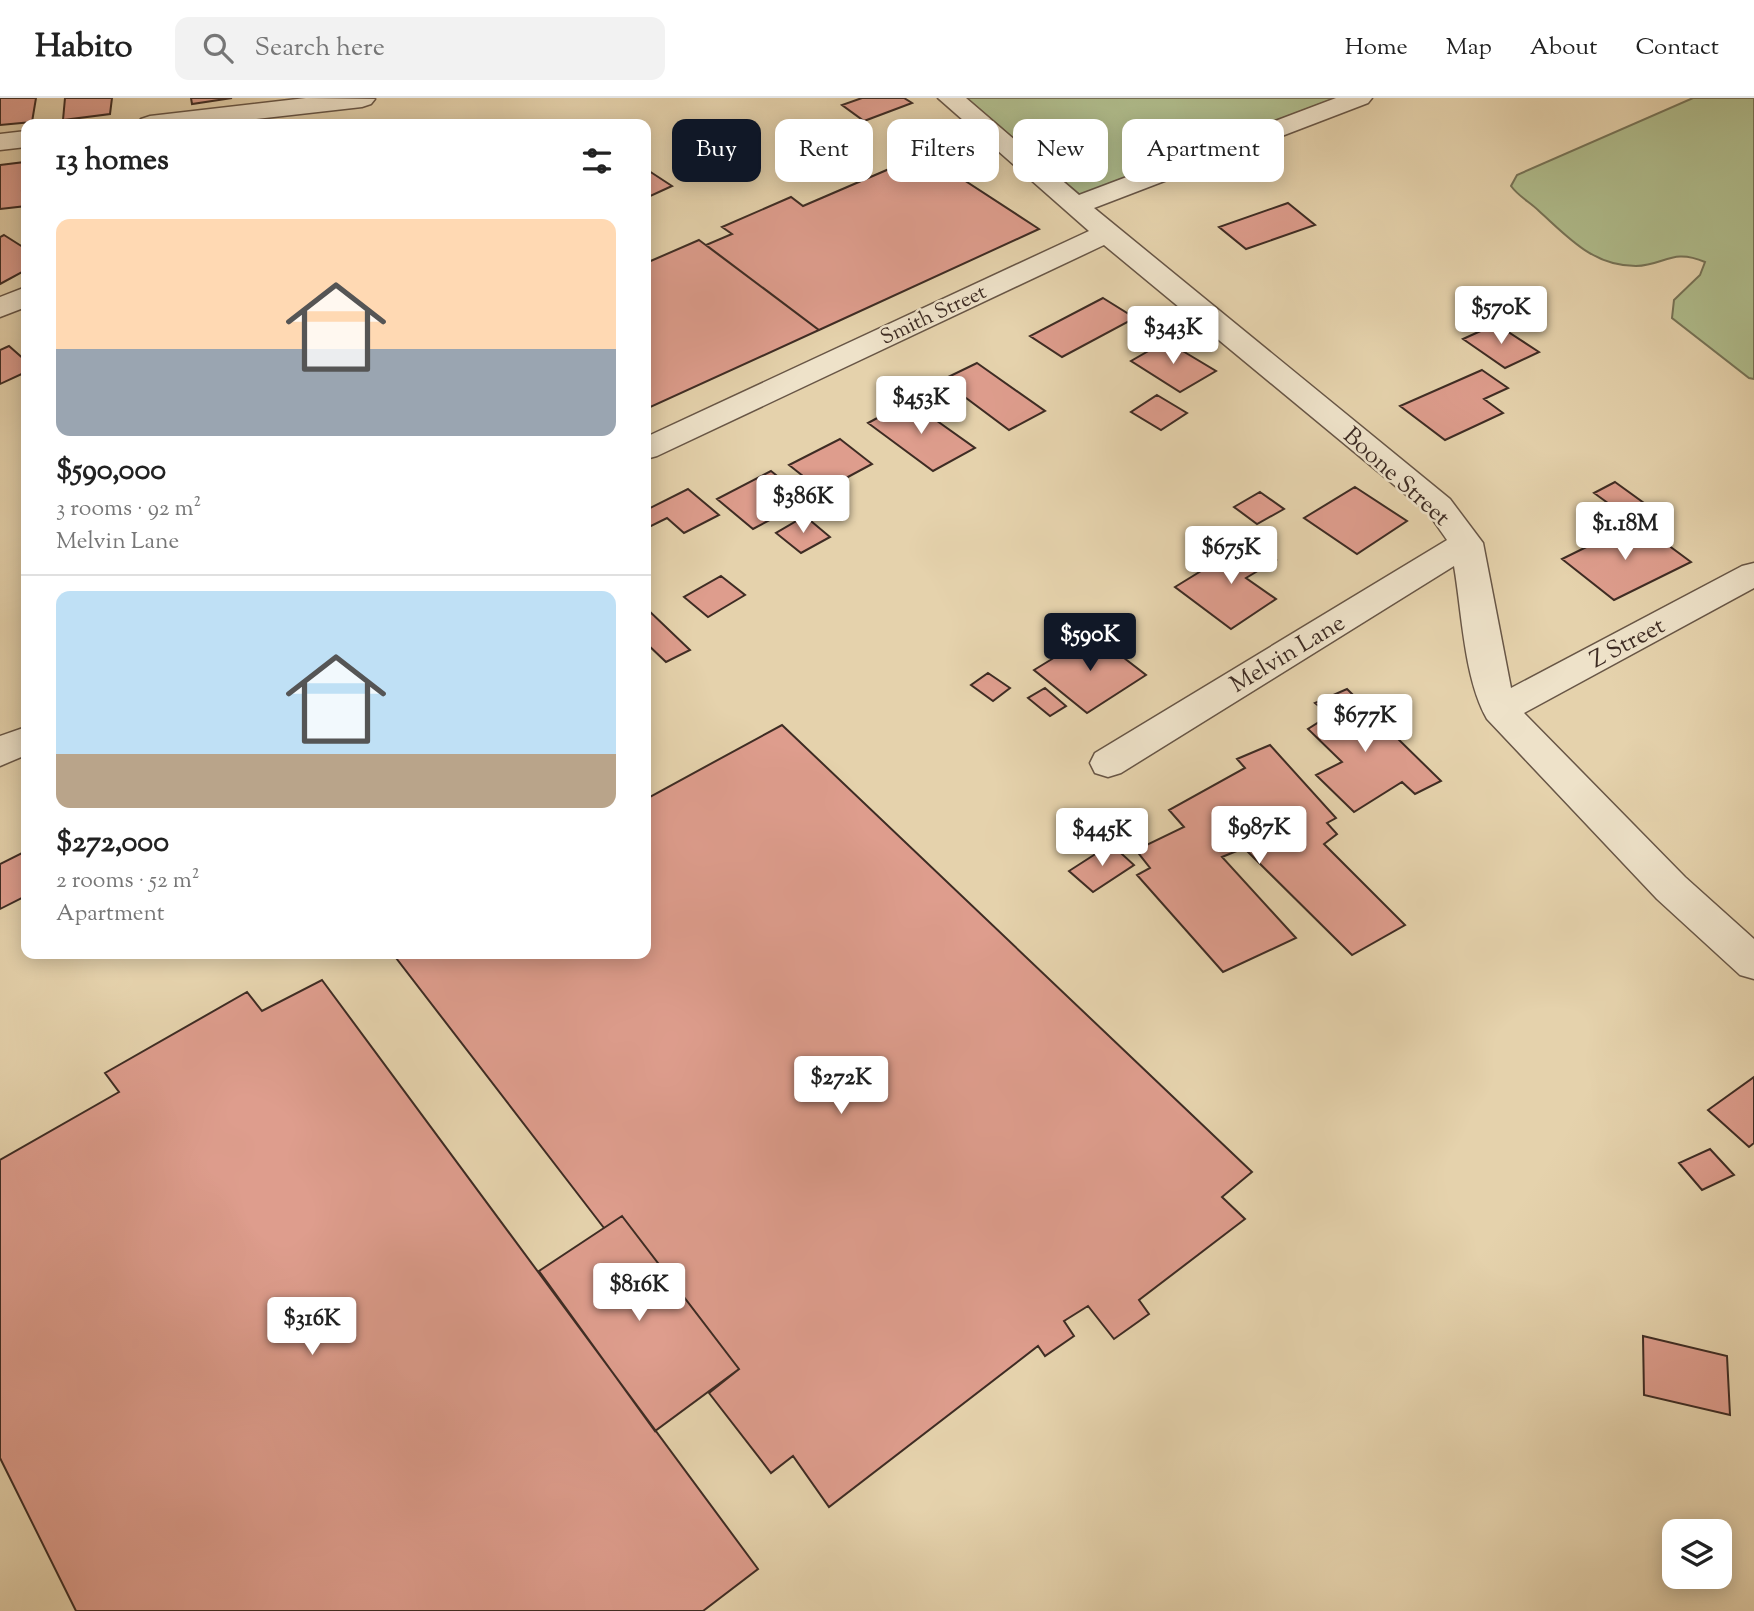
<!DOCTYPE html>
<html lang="en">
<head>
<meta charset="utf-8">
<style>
  :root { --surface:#fff; --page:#f2f2f2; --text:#222; --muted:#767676; --line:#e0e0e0; --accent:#111827 }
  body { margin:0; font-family:"Sorts Mill Goudy",serif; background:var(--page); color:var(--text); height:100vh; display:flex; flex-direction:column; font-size:26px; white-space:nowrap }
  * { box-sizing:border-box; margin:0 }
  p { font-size:23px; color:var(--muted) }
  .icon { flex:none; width:38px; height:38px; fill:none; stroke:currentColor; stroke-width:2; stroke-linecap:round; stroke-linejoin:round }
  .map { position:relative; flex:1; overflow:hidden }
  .drawer { position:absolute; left:21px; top:21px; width:630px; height:840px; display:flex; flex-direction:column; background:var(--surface); border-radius:14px; box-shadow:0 4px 18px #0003 }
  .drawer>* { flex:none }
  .top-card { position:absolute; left:672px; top:21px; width:665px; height:63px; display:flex; gap:14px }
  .controls { position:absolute; left:1662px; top:1421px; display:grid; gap:14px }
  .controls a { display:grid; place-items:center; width:70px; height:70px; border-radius:14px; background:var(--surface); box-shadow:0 4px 18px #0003; font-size:35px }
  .price { position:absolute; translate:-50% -60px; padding:0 16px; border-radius:7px; background:#fff; color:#222; font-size:23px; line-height:46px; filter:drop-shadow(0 2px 4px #0008) }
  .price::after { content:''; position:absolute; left:50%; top:42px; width:21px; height:16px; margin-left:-10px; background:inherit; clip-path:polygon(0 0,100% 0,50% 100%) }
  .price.on { background:var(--accent); color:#fff }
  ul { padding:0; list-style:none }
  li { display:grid; align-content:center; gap:14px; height:371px; padding:0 35px }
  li+li { border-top:2px solid var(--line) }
  li span { display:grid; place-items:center; height:217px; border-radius:14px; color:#555 }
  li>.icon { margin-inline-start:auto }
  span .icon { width:126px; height:126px; fill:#fffc; stroke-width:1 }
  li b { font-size:30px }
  h2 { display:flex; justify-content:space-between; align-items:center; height:84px; padding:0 35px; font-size:30px }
  .chip { padding:0 24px; border-radius:14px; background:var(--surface); box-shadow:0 4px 18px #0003; font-size:24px; line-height:63px }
  .chip.on { background:var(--accent); color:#fff }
  header { display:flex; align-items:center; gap:42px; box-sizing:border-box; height:98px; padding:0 35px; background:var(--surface); border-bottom:2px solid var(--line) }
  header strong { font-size:33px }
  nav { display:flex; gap:38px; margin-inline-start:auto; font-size:24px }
  .search { width:490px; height:63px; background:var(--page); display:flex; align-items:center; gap:18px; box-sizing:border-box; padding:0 24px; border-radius:14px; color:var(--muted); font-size:26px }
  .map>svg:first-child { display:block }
  .green { fill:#b0bd8d; stroke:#777458; stroke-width:2 }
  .building { fill:#de9d8d; stroke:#3e2c24; stroke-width:2 }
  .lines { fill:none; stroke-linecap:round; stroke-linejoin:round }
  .minor-casing { stroke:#685646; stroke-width:3 }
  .minor { fill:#eee2c9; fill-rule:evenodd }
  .labels { text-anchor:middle; stroke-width:5; stroke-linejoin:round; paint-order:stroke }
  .far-street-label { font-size:21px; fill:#3e2c24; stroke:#eee2c9 }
  .street-label { font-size:24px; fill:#3e2c24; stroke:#eee2c9 }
</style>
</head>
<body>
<header>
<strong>Habito</strong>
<div class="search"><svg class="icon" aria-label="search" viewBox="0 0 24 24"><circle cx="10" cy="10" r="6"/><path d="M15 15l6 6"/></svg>Search here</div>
<nav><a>Home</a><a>Map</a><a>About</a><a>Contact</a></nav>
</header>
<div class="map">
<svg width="1754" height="1513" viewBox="0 0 1754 1513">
  <rect width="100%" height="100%" fill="#e5d2ac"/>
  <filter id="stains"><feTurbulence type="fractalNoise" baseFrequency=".00286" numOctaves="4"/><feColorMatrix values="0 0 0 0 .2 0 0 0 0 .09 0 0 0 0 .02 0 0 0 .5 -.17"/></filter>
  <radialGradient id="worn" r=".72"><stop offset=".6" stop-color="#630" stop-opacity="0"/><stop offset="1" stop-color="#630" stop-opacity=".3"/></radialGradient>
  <path class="green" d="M966 0H1336L1080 97Z
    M1693 0H1754V281L1749 280 1672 220 1674 202 1700 177 1705 164C1672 150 1665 167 1636 168 1593 168 1569 140 1539 113 1530 104 1519 99 1511 88L1517 77Z"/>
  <path class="building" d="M0 0H36L32 24 0 27Z
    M65 0H112L110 16 63 22Z
    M191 0H232L192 6Z
    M862 0H904L912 5 864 23 842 7Z
    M924 56 1039 131 819 232 706 147 732 136 722 129 791 99 803 108Z
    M25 64 22 92 26 91V108L0 111V67Z
    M646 71 672 88 646 100Z
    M1288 105 1315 127 1246 151 1219 129Z
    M4 137 26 151V172L0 186V139Z
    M699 142 819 232 646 311V165Z
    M1103 200 1135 220 1062 259 1030 238Z
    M1496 226 1539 254 1505 270 1463 241Z
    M1166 243 1216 273 1180 294 1131 263Z
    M9 248 26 263V274L0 286V252Z
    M977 265 1045 313 1009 332 942 282Z
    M1482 272 1508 290 1484 301 1503 315 1445 342 1400 308Z
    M1157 297 1187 315 1161 332 1131 314Z
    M909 303 975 350 933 373 868 325Z
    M840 341 872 366 822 393 789 367Z
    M771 373 807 402 753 431 717 401Z
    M1615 384 1662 418 1641 429 1594 395Z
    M1355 389 1407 423 1357 456 1304 420Z
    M688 391 719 417 684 435 667 420 649 429 646 425V412Z
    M1260 394 1284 411 1257 426 1234 409Z
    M805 418 830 439 801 455 776 435Z
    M1625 430 1640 441 1653 436 1691 464 1614 502 1562 461Z
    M1250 443 1276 462 1246 480 1276 501 1231 531 1175 489Z
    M721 478 745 497 708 519 684 499Z
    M646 510 690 552 666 564 646 545Z
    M1093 536 1146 577 1087 615 1034 572Z
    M988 575 1010 590 993 603 971 587Z
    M1045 590 1066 608 1050 618 1028 600Z
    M1347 591 1441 683 1415 696 1402 684 1354 714 1316 677 1342 664 1308 631 1330 617 1315 605Z
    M782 627 1252 1074 1222 1099 1245 1121 1139 1202 1149 1216 1114 1241 1088 1208 1064 1223 1074 1238 1045 1258 1038 1248 829 1409 793 1358 771 1375 709 1295 739 1271 622 1118 604 1130 393 856H646V701Z
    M1270 647 1336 720 1327 725 1337 736 1324 746 1405 827 1352 857 1244 750 1222 759 1296 840 1223 874 1137 777 1150 770 1136 752 1184 729 1169 712 1245 670 1237 661Z
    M1111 746 1134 767 1093 794 1069 773Z
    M22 755 26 762V798L0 811V766Z
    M322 882 758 1471 703 1513H76L0 1360V1062L119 994 105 975 247 894 262 913Z
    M1754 979V1045L1749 1049 1708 1012Z
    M1710 1051 1734 1077 1702 1092 1679 1065Z
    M622 1118 739 1271 655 1333 539 1173Z
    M1643 1238 1727 1258 1730 1317 1644 1297Z"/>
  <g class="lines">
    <defs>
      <path id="minor" d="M306 0 375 1 371 6 362 9 213 26H137L141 21 150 18Z
        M938 0H966L1079 97 1336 0H1372L1368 5 1094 110 1450 401 1483 445 1511 590 1742 468 1754 465V490L1524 615 1685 779 1754 841V881L1740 877 1657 801 1487 621C1464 581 1462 514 1454 468L1121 675 1108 679 1095 675 1090 665 1095 655 1447 442 1428 415 1104 147 657 358 646 361V339L1089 133Z
        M26 33V49L0 52V36Z
        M26 189V209L0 219V199Z
        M26 629V657L0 668V638Z"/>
    </defs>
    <use href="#minor" class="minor-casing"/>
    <use href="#minor" class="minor"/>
  </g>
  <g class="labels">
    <g class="far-street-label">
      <text transform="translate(933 216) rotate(-25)" y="7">Smith Street</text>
    </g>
    <g class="street-label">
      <text transform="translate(1397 378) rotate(42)" y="8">Boone Street</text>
      <text transform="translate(1627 544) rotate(-28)" y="8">Z Street</text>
      <text transform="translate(1287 555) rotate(-31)" y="8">Melvin Lane</text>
    </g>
  </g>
  <rect width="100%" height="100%" filter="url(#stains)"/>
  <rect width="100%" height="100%" fill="url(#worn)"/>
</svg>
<div class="controls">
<a><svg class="icon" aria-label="layers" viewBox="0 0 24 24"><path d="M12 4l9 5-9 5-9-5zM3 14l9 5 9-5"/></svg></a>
</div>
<b class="price" style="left:1501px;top:248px">$570K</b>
<b class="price" style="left:1173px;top:268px">$343K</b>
<b class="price" style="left:921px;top:338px">$453K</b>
<b class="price" style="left:803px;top:437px">$386K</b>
<b class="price" style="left:1625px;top:464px">$1.18M</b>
<b class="price" style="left:1231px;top:488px">$675K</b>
<b class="price on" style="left:1090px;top:575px">$590K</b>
<b class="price" style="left:1365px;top:656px">$677K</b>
<b class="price" style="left:1259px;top:768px">$987K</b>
<b class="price" style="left:1102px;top:770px">$445K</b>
<b class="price" style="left:841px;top:1018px">$272K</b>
<b class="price" style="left:639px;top:1225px">$816K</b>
<b class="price" style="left:312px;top:1259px">$316K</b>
<div class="top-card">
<a class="chip on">Buy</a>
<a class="chip">Rent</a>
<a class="chip">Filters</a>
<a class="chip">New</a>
<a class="chip">Apartment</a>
</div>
<section class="drawer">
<h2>13 homes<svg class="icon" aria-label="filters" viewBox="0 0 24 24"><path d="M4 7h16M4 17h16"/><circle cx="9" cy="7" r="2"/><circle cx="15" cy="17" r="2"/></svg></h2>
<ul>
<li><span style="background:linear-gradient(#ffd9b3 60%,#9aa5b1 0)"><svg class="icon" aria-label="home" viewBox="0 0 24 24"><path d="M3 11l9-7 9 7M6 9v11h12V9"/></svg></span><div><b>$590,000</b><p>3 rooms · 92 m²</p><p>Melvin Lane</p></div></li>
<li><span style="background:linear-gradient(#bfe0f5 75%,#b9a48a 0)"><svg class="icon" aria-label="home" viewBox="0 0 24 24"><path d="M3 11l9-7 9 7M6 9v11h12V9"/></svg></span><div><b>$272,000</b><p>2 rooms · 52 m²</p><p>Apartment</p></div></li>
</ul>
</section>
</div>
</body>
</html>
